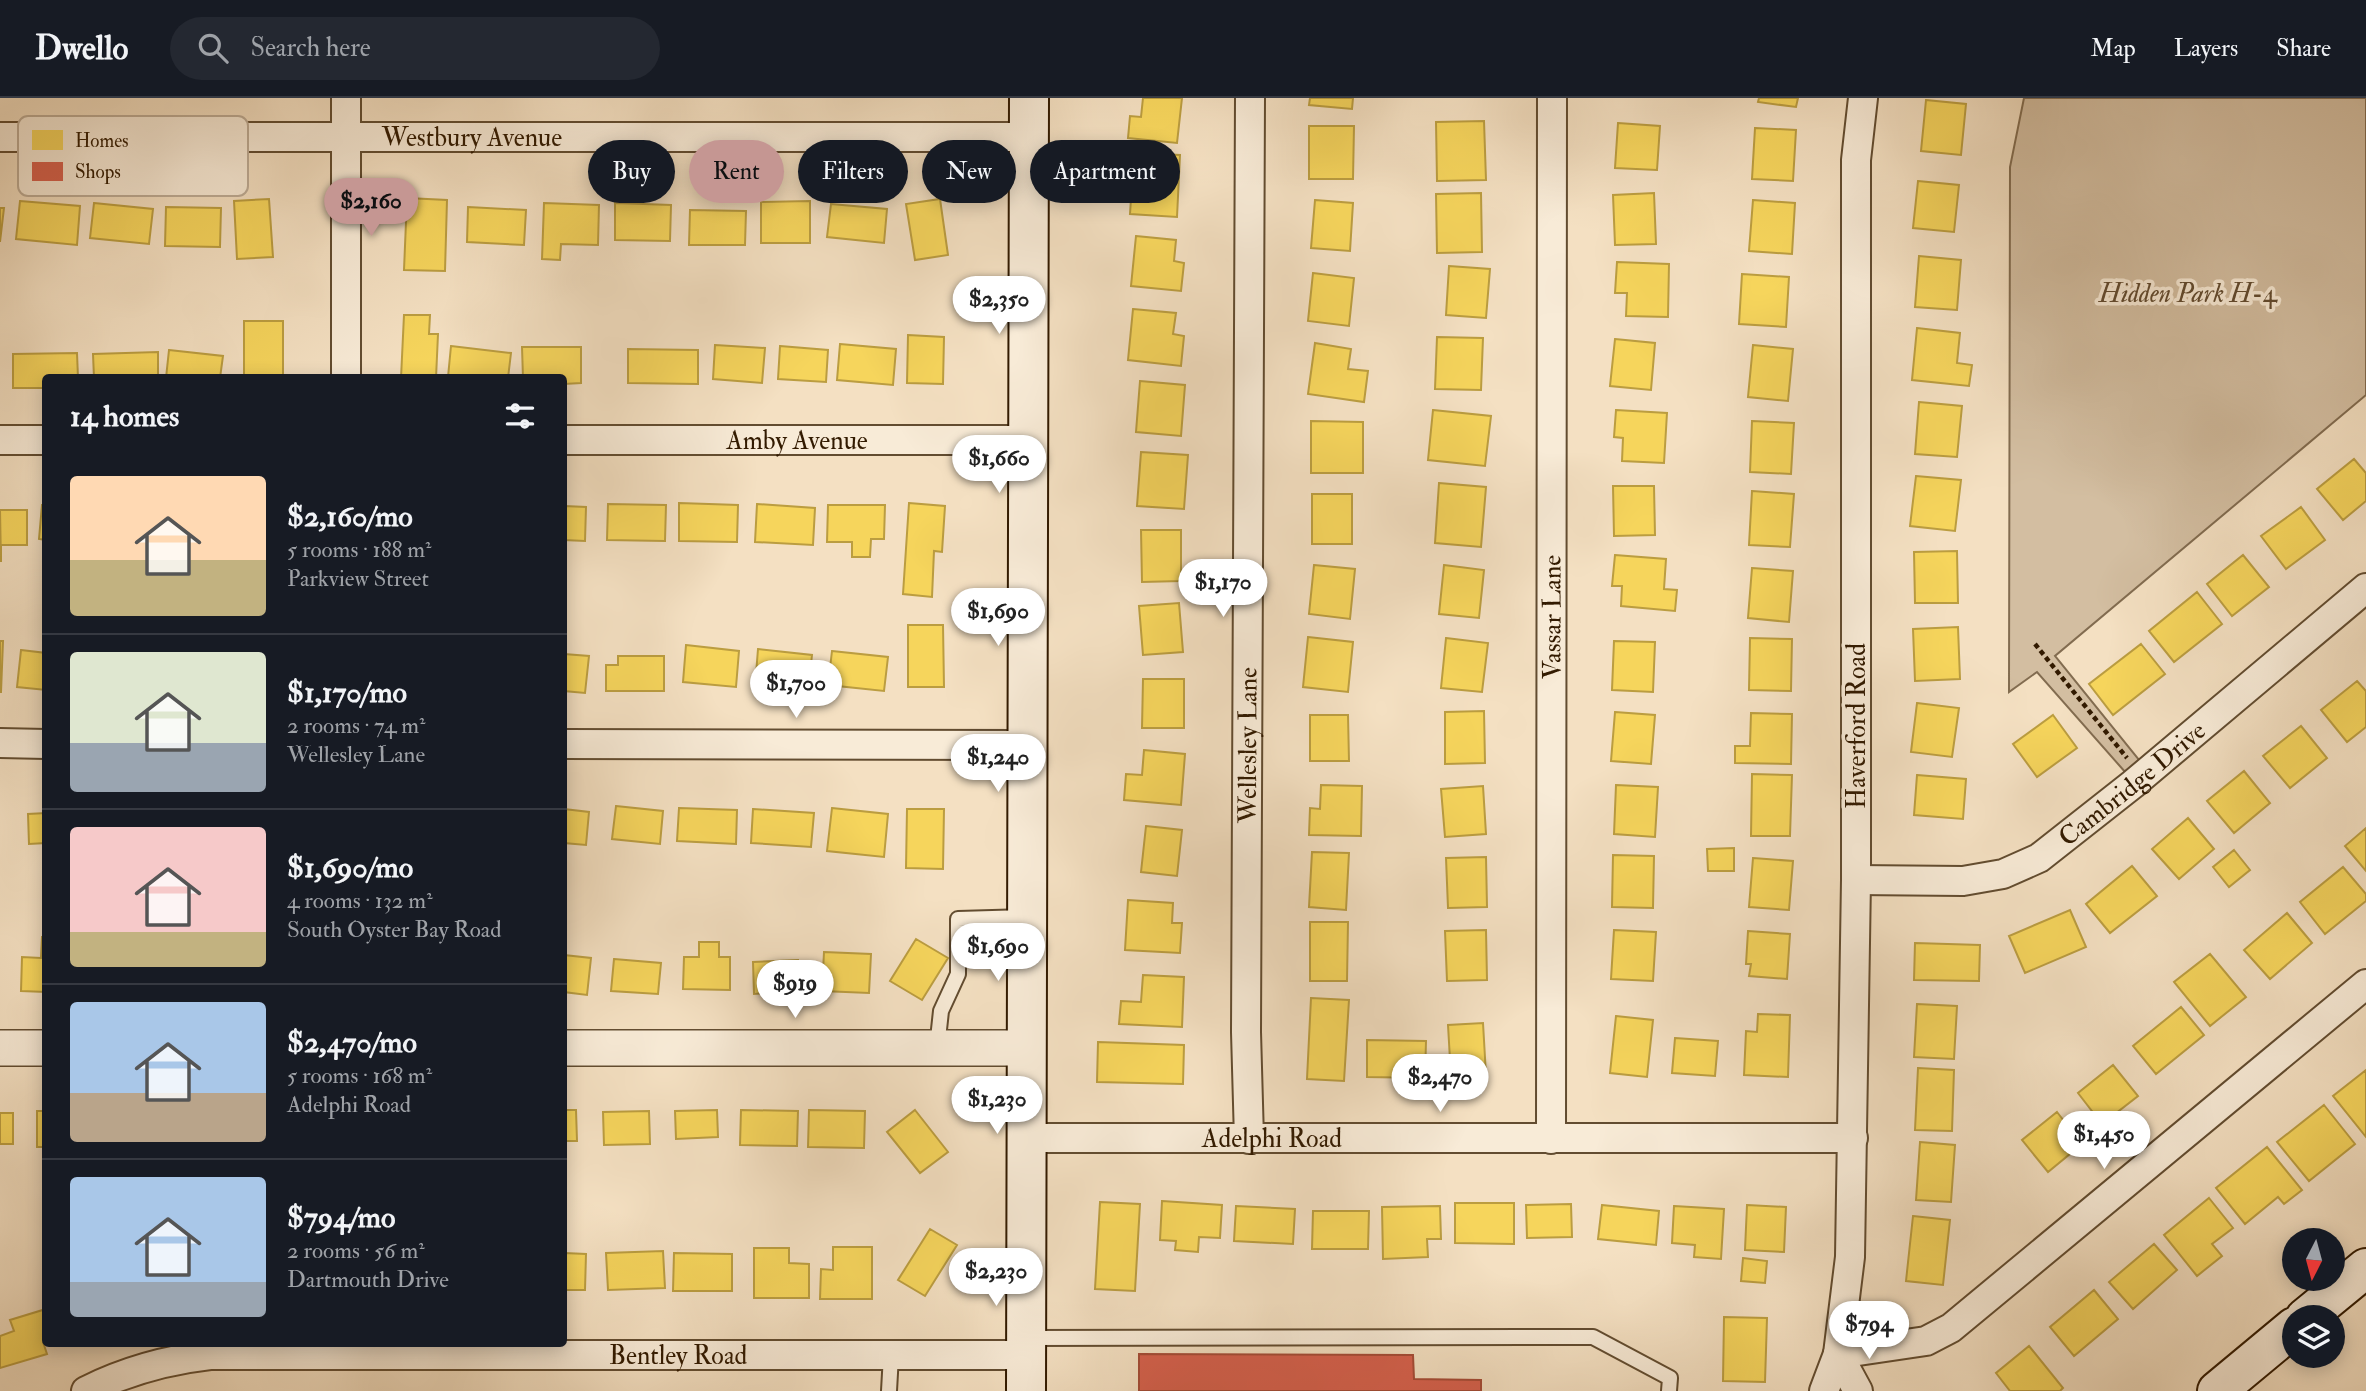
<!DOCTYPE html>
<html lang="en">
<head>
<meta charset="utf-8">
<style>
  :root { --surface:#171b24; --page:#242831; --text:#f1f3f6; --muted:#9ea1a6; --line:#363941; --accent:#c59692 }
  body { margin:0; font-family:"IM FELL Double Pica",serif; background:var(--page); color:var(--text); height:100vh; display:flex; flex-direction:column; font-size:26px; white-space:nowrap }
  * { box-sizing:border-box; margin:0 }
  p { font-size:23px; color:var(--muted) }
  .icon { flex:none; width:38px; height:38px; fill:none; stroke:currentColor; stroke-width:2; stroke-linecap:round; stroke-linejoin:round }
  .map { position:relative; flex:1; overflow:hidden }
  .sheet { position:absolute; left:42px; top:276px; width:525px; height:973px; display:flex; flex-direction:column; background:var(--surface); border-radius:7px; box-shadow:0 4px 18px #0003 }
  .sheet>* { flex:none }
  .top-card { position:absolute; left:588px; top:42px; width:665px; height:63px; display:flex; gap:14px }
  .needle { width:46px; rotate:186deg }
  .buttons { position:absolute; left:2282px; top:1130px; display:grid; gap:14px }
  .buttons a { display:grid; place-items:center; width:63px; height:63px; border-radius:50%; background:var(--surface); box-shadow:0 4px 18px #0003; font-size:35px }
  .price { position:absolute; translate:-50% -60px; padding:0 16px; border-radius:24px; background:#fff; color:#222; font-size:23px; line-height:46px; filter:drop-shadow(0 2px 4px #0008) }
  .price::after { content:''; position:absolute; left:50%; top:42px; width:21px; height:16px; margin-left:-10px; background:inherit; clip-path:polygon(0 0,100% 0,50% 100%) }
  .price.selected { background:var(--accent); color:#111 }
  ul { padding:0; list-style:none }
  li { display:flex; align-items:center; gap:21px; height:175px; padding:0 28px }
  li+li { border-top:2px solid var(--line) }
  li span { display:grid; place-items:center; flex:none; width:196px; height:140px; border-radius:7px; color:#555 }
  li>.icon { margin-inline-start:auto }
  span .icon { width:84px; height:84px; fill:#fffc; stroke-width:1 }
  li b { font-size:30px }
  h2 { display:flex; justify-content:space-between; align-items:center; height:84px; padding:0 28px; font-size:30px }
  .pill { padding:0 24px; border-radius:32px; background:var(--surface); box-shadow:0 4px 18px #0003; font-size:24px; line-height:63px }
  .pill.selected { background:var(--accent); color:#111 }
  header { display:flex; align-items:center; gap:42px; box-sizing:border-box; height:98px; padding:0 35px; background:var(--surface); border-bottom:2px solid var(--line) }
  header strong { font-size:33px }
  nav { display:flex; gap:38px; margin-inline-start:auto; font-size:24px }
  .search { width:490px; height:63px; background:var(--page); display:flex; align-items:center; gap:18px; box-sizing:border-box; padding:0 24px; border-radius:38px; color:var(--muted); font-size:26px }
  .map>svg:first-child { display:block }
  .green { fill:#d3bea1; stroke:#826c50; stroke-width:2 }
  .homes { fill:#f6d55c; stroke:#bb9d40; stroke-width:2 }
  .shops { fill:#d6604d; stroke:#a54b36; stroke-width:2 }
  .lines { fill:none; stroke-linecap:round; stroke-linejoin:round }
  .service-casing { stroke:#624c30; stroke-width:18 }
  .minor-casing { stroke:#624c30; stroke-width:32 }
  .tertiary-casing { stroke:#624c30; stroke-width:38 }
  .secondary-casing { stroke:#321a00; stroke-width:42 }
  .path { stroke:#321a00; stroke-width:4.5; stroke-dasharray:5 3.5; stroke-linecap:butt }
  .service { stroke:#f8ebd7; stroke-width:14 }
  .minor { stroke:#f8ebd7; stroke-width:28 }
  .tertiary { stroke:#f8ebd7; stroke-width:35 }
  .secondary { stroke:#f8ebd7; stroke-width:38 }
  .labels { text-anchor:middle; stroke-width:7; stroke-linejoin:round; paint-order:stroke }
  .street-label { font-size:26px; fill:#321a00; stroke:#f8ebd7 }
  .park-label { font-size:26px; font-style:italic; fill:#624b30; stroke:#f8ebd7 }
  .key { fill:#f8ebd7; stroke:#bdac96; stroke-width:2 }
  .key-label { font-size:19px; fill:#321a00 }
</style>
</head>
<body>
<header>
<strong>Dwello</strong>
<div class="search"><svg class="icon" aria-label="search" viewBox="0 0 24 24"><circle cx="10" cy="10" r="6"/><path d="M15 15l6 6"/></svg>Search here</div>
<nav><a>Map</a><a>Layers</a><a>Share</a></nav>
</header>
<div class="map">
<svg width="2366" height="1293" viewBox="0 0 2366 1293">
  <rect width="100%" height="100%" fill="#f4e0c2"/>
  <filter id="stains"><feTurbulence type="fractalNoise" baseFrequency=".00286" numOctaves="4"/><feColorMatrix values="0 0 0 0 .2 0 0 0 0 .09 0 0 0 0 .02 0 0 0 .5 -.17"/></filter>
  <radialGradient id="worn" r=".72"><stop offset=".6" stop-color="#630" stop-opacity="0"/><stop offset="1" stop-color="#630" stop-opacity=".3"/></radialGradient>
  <path class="green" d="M2024 0H2366V297L2055 558 2140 663 2126 675 2037 574 2009 594 2010 69Z"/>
  <path class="homes" d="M1143 0H1182L1177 45 1128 40 1130 18 1141 19Z
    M1310 0H1353L1352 11 1309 7Z
    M1759 0H1798L1796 9 1758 4Z
    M1926 2 1966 6 1961 57 1921 53Z
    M1484 23 1486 82 1437 83 1436 24Z
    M1618 25 1660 28 1657 72 1615 70Z
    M1309 28H1354L1353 81H1309Z
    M1755 30 1796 32 1793 83 1752 81Z
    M1134 55 1180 57 1177 119 1130 116Z
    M1918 83 1959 87 1954 134 1913 130Z
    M1481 95 1482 154 1437 155 1436 96Z
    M1654 95 1656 146 1615 147 1613 97Z
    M407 100 447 102 445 173 404 172Z
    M269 101 273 159 237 161 234 103Z
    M940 101 948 157 915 162 906 106Z
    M1315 102 1353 105 1350 153 1311 150Z
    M1753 102 1795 105 1792 156 1749 153Z
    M20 103 80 108 77 147 16 141Z
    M810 103V145H761V104Z
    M94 105 153 111 149 146 90 140Z
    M544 105 599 107 598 147 561 146 560 162 542 161Z
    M615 105 671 107 670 143 615 142Z
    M831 106 887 111 884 145 827 139Z
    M166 109 221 110 220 149 165 148Z
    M468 109 526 112 524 147 467 144Z
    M0 110H4L0 144Z
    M690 112 746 113 745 147H689Z
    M1136 138 1176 142 1174 163 1184 165 1181 193 1131 188Z
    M1919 158 1961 162 1957 212 1915 209Z
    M1617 164 1669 166 1668 219 1626 218 1627 195H1615Z
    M1449 168 1490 171 1486 220 1446 217Z
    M1313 175 1354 180 1349 228 1308 223Z
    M1742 176 1789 179 1786 229 1739 226Z
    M1133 211 1176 215 1173 236 1184 238 1181 268 1128 262Z
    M404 217H430L429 236H438L436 280H401Z
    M244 223H283V280H244Z
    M1917 230 1960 235 1957 265 1972 267 1969 288 1912 282Z
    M908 237 944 239 943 286 907 285Z
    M1437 239 1483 240 1481 292 1435 291Z
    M1615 241 1655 245 1651 292 1610 288Z
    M1315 245 1351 251 1348 271 1368 273 1364 304 1308 296Z
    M840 246 896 251 893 287 837 282Z
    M715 247 765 250 762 285 713 281Z
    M1753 247 1793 251 1788 303 1748 299Z
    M451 248 511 255 508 280 448 279Z
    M780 248 828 252 826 284 778 281Z
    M522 249H581V285L564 286V280H523Z
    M628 251 698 252V286L628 285Z
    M169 252 223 258 220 280H166Z
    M158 254V280H94L93 256Z
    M77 255 78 280H46V290H13V256Z
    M1140 283 1185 287 1181 338 1136 334Z
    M1919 304 1962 308 1957 359 1915 356Z
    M1433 312 1491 318 1485 368 1428 362Z
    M1616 312 1667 315 1664 365 1622 363 1623 340 1614 339Z
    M1311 323 1363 324V375H1311Z
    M1752 323 1794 325 1791 376 1750 374Z
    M1141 354 1188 357 1184 411 1137 408Z
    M2354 361 2366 375V403L2343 422 2317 391Z
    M1916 378 1961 382 1955 433 1910 428Z
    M1439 385 1486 389 1481 449 1435 445Z
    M1613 388H1654L1655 437 1614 438Z
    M1752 393 1794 396 1790 449 1749 447Z
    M1312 396H1352V446H1312Z
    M679 405 738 407 737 444 679 443Z
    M909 405 945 408 942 454 934 453 932 499 903 496Z
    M608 406 666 407 665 443 607 442Z
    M757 406 815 410 813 447 755 444Z
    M42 407H46V442L39 441Z
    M828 407H885L884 441H871L870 459H852V444H827Z
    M564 408 586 409 585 443 564 442Z
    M2301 409 2325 442 2286 471 2261 438Z
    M0 412H27V447H1V464Z
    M1141 432H1181V483L1142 484Z
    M1957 453 1958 505H1915L1914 454Z
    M1615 457 1666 461 1664 491 1677 492 1675 513 1621 508 1622 488H1612Z
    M2243 457 2269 489 2232 518 2207 486Z
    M1314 467 1355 471 1350 521 1309 516Z
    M1444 467 1484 472 1479 520 1439 516Z
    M1752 470 1793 473 1789 524 1748 520Z
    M2197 494 2222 526 2174 564 2149 533Z
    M1179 505 1183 554 1143 557 1139 508Z
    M908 527H943L944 589H908Z
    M1958 529 1960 581 1915 583 1913 531Z
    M1308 539 1353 544 1348 594 1303 589Z
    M1446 540 1488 545 1482 594 1441 590Z
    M1750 540 1792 541 1791 593 1749 592Z
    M0 543H3L1 594H0Z
    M1614 543 1655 544 1653 594 1612 592Z
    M2141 546 2165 576 2113 617 2089 586Z
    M686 547 739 553 736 589 683 584Z
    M758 551 812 557 808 594 755 589Z
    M21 552 46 555V592L17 589Z
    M832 553 888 559 884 593 828 587Z
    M564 556 589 558 585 595 564 593Z
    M618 558H664V593H606V567H618Z
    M1143 581H1184V630H1142Z
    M2357 583 2366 593V629L2347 644 2321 612Z
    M1917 605 1959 610 1952 659 1911 654Z
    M1484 613 1485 665 1445 666V614Z
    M1615 614 1655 617 1651 666 1611 663Z
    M1751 615 1792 616 1791 666 1735 665V648H1750Z
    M1310 617H1348L1349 663H1310Z
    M2053 617 2077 650 2037 679 2013 646Z
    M2301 628 2327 660 2290 690 2263 658Z
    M1144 652 1185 656 1181 707 1124 702 1126 676 1142 677Z
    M2244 673 2270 705 2234 735 2207 703Z
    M1752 676 1792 677 1790 738H1751Z
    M1917 677 1966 681 1963 721 1914 717Z
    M1321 687 1362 688 1361 738 1309 737 1310 710 1320 711Z
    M1616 687 1658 689 1655 739 1614 736Z
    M1483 688 1486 736 1445 739 1441 691Z
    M616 708 663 713 660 746 612 741Z
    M679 710 737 712 736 746 677 743Z
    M832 710 888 716 884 759 827 753Z
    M564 711 589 714 586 747 564 745Z
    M753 711 814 715 811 749 751 745Z
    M907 711H944L943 771 906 770Z
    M46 715V745L29 746 28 716Z
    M2188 720 2214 751 2179 781 2152 751Z
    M1146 728 1182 732 1177 778 1141 774Z
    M2366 730V773L2345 748Z
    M1734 750V773H1708L1707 751Z
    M2234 752 2250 772 2229 789 2213 769Z
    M1312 754 1349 755 1346 812 1309 809Z
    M1613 757 1654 758 1653 810 1612 809Z
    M1486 759 1487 809 1448 810 1446 760Z
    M1753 760 1793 763 1789 812 1749 809Z
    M2132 768 2157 798 2110 835 2086 806Z
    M2343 769 2366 796V803L2325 836 2300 804Z
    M1128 802 1173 805 1172 825H1182L1180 855 1125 852Z
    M2070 812 2086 849 2025 875 2009 838Z
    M2287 815 2312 845 2270 881 2244 852Z
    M1310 824H1348L1347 883H1310Z
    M1486 832 1487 882 1447 883 1445 833Z
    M1614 832 1656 834 1653 883 1611 881Z
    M1748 833 1790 836 1787 881 1749 878 1751 866H1746Z
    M42 839H46V894L21 893 22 859 41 860Z
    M916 841 948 860 922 902 890 883Z
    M699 844H719V859H730V892L683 891 684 859H699Z
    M1915 845 1980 847 1979 883 1914 882Z
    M824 854 871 856 869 895 822 893Z
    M2210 856 2246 899 2210 928 2174 884Z
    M564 857 591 860 587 897 564 894Z
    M614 861 661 865 658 896 611 893Z
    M798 862 799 893 754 896 753 864Z
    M1143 877 1184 879 1182 929 1119 926 1121 903 1141 904Z
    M1311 900 1349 902 1344 983 1307 981Z
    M1917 906 1957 908 1954 961 1914 959Z
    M2181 909 2204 937 2156 976 2133 948Z
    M1758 916 1790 917 1788 979 1744 977 1746 933 1757 934Z
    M1616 918 1653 922 1647 979 1610 975Z
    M1483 925 1486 977 1451 979 1448 927Z
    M1675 940 1718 943 1715 978 1672 975Z
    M1367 942 1426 943 1425 980 1367 979Z
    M1098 944 1184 947 1183 986 1097 984Z
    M2113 967 2138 998 2102 1026 2078 995Z
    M1918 970 1954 972 1952 1033 1915 1032Z
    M2366 972V1039L2333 998Z
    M2324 1007 2355 1046 2309 1083 2277 1044Z
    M564 1012H576L577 1043H564Z
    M717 1012 718 1039 676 1041 675 1013Z
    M741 1012 798 1013 797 1048 740 1047Z
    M809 1012 865 1013 864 1050 808 1049Z
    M915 1012 948 1054 920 1075 887 1034Z
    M37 1013H46V1049H37Z
    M649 1013 650 1046 604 1047 603 1014Z
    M2057 1014 2082 1046 2048 1074 2022 1042Z
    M0 1015H13V1046H0Z
    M1920 1044 1955 1047 1951 1104 1916 1102Z
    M2267 1049 2302 1092 2284 1106 2278 1099 2245 1126 2216 1090Z
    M2209 1100 2233 1130 2212 1146 2222 1158 2197 1178 2164 1137Z
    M1162 1103 1222 1107 1220 1140 1199 1139 1198 1154 1175 1152 1176 1143 1160 1142Z
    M1100 1104 1140 1106 1135 1193 1095 1191Z
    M1455 1105H1514V1146L1455 1145Z
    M1571 1106 1572 1139 1527 1140 1526 1107Z
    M1602 1107 1659 1113 1656 1147 1598 1141Z
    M1747 1107 1786 1109 1784 1154 1745 1152Z
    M1236 1108 1295 1111 1293 1146 1234 1143Z
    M1440 1108 1441 1141H1427L1428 1159 1383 1161 1382 1109Z
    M1674 1108 1724 1111 1721 1161 1694 1159 1695 1147 1672 1145Z
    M1313 1113H1369L1368 1151H1312Z
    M1913 1118 1950 1122 1943 1187 1906 1183Z
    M930 1131 957 1147 925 1198 898 1182Z
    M2154 1146 2177 1172 2133 1211 2109 1184Z
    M833 1149H872V1201H820L821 1171 833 1172Z
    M754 1150H789V1165L809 1166V1200H754Z
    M663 1153 665 1190 608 1192 606 1155Z
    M564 1155 586 1156 585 1192H564Z
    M674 1155 732 1156V1193H673Z
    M1743 1160 1767 1163 1765 1185 1741 1183Z
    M2094 1192 2118 1221 2074 1258 2050 1229Z
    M46 1211 43 1244 47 1256 0 1270V1238L14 1233 10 1222Z
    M1724 1219 1767 1220 1765 1284 1723 1283Z
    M2029 1248 2063 1290 2060 1293H2010L1996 1275Z"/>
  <path class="shops" d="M1139 1256 1413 1257 1414 1281 1481 1282V1293H1139Z"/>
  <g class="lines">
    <defs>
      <path id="service" d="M937 950 941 913 958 876V821L1027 819
        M1026 1240 1593 1239 1670 1280 1669 1293
        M889 1293 891 1257"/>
      <g id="minor">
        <path id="s1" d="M0 39H1029"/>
        <path d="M346 280V0"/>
        <path d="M0 342H46"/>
        <path id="s2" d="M564 342H1029"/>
        <path d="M0 645 46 646"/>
        <path d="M564 646 1028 647"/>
        <path id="s3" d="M1856 782 1963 783 2003 776 2039 760 2133 686 2366 490"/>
        <path id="s4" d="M1027 1040H1853"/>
        <path id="s5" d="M1249 1041 1246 934 1250 0"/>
        <path id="s6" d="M1551 1041 1552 0"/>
        <path d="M1838 1256 1926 1243 1951 1230 2366 886"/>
        <path d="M1838 1256 1858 1293"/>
        <path id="s7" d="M86 1293C126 1273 165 1262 210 1257H1026"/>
        <path d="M1824 1293 1838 1256 1850 1159 1856 782V62L1863 0"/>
      </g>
      <path id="tertiary" d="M0 950H46
        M564 950H1027"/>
      <path id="secondary" d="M2305 1220 2366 1170
        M1026 1293 1029 0
        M2217 1293 2294 1229"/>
    </defs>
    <use href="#service" class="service-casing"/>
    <use href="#minor" class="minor-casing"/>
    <use href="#tertiary" class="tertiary-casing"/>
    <use href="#secondary" class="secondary-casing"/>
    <path class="path" d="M2035 546 2127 660"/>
    <use href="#service" class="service"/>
    <use href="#minor" class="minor"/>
    <use href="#tertiary" class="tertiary"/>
    <use href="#secondary" class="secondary"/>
  </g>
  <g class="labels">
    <g class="street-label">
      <text dy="9" stroke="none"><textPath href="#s1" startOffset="472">Westbury Avenue</textPath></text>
      <text dy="9" stroke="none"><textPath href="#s2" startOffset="233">Amby Avenue</textPath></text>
      <text dy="9" stroke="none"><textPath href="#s6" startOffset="522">Vassar Lane</textPath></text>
      <text transform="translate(1856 628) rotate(-90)" y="9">Haverford Road</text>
      <text dy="9" stroke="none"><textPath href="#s5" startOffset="394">Wellesley Lane</textPath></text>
      <text dy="9" stroke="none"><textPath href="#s3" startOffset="306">Cambridge Drive</textPath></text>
      <text dy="9" stroke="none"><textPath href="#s4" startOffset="245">Adelphi Road</textPath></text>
      <text dy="9" stroke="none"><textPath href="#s7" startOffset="598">Bentley Road</textPath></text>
    </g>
    <g class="park-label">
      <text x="2188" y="204">Hidden Park H-4</text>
    </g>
  </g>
  <rect x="18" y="18" width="230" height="80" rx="10" class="key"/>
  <rect x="32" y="32" width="31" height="20" fill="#f6d55c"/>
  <rect x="32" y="64" width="31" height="19" fill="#d6604d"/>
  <g class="key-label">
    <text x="75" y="49">Homes</text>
    <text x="75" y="80">Shops</text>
  </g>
  <rect width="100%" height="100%" filter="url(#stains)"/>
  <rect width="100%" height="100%" fill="url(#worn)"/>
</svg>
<div class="buttons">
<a><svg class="needle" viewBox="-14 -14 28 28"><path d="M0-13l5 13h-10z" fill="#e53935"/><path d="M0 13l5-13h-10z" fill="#9ea1a6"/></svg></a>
<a><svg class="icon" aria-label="layers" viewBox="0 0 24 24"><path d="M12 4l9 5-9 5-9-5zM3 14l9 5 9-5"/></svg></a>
</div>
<b class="price selected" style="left:371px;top:140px">$2,160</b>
<b class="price" style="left:999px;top:238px">$2,350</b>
<b class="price" style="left:999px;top:397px">$1,660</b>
<b class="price" style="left:1223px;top:521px">$1,170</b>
<b class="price" style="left:998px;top:550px">$1,690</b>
<b class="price" style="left:796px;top:622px">$1,700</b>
<b class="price" style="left:998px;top:696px">$1,240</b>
<b class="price" style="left:998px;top:885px">$1,690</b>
<b class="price" style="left:795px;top:922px">$919</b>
<b class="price" style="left:1440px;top:1016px">$2,470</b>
<b class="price" style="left:997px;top:1038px">$1,230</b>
<b class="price" style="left:2104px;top:1073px">$1,450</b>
<b class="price" style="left:996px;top:1210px">$2,230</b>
<b class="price" style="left:1869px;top:1263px">$794</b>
<div class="top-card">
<a class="pill">Buy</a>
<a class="pill selected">Rent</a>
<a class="pill">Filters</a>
<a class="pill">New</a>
<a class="pill">Apartment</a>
</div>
<section class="sheet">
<h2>14 homes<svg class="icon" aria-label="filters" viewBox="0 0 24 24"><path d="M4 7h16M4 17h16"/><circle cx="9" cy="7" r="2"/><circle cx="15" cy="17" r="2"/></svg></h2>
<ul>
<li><span style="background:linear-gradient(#ffd9b3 60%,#c2b280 0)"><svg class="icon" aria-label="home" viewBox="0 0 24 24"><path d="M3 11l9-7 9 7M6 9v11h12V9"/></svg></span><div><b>$2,160/mo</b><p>5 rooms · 188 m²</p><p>Parkview Street</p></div></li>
<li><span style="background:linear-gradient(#dfe7d0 65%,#9aa5b1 0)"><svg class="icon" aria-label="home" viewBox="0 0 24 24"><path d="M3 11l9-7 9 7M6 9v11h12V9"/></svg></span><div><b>$1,170/mo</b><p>2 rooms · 74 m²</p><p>Wellesley Lane</p></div></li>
<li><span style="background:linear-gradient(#f6c9c9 75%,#c2b280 0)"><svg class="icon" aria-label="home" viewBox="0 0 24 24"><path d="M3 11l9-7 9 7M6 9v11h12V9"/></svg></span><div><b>$1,690/mo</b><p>4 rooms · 132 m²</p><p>South Oyster Bay Road</p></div></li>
<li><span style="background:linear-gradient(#a9c7e8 65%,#b9a48a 0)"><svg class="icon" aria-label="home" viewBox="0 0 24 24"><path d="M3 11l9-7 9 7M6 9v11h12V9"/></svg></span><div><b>$2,470/mo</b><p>5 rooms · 168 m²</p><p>Adelphi Road</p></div></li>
<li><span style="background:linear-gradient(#a9c7e8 75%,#9aa5b1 0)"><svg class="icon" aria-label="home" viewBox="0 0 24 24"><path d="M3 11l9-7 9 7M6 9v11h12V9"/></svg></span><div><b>$794/mo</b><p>2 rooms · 56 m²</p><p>Dartmouth Drive</p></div></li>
</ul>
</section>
</div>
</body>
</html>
